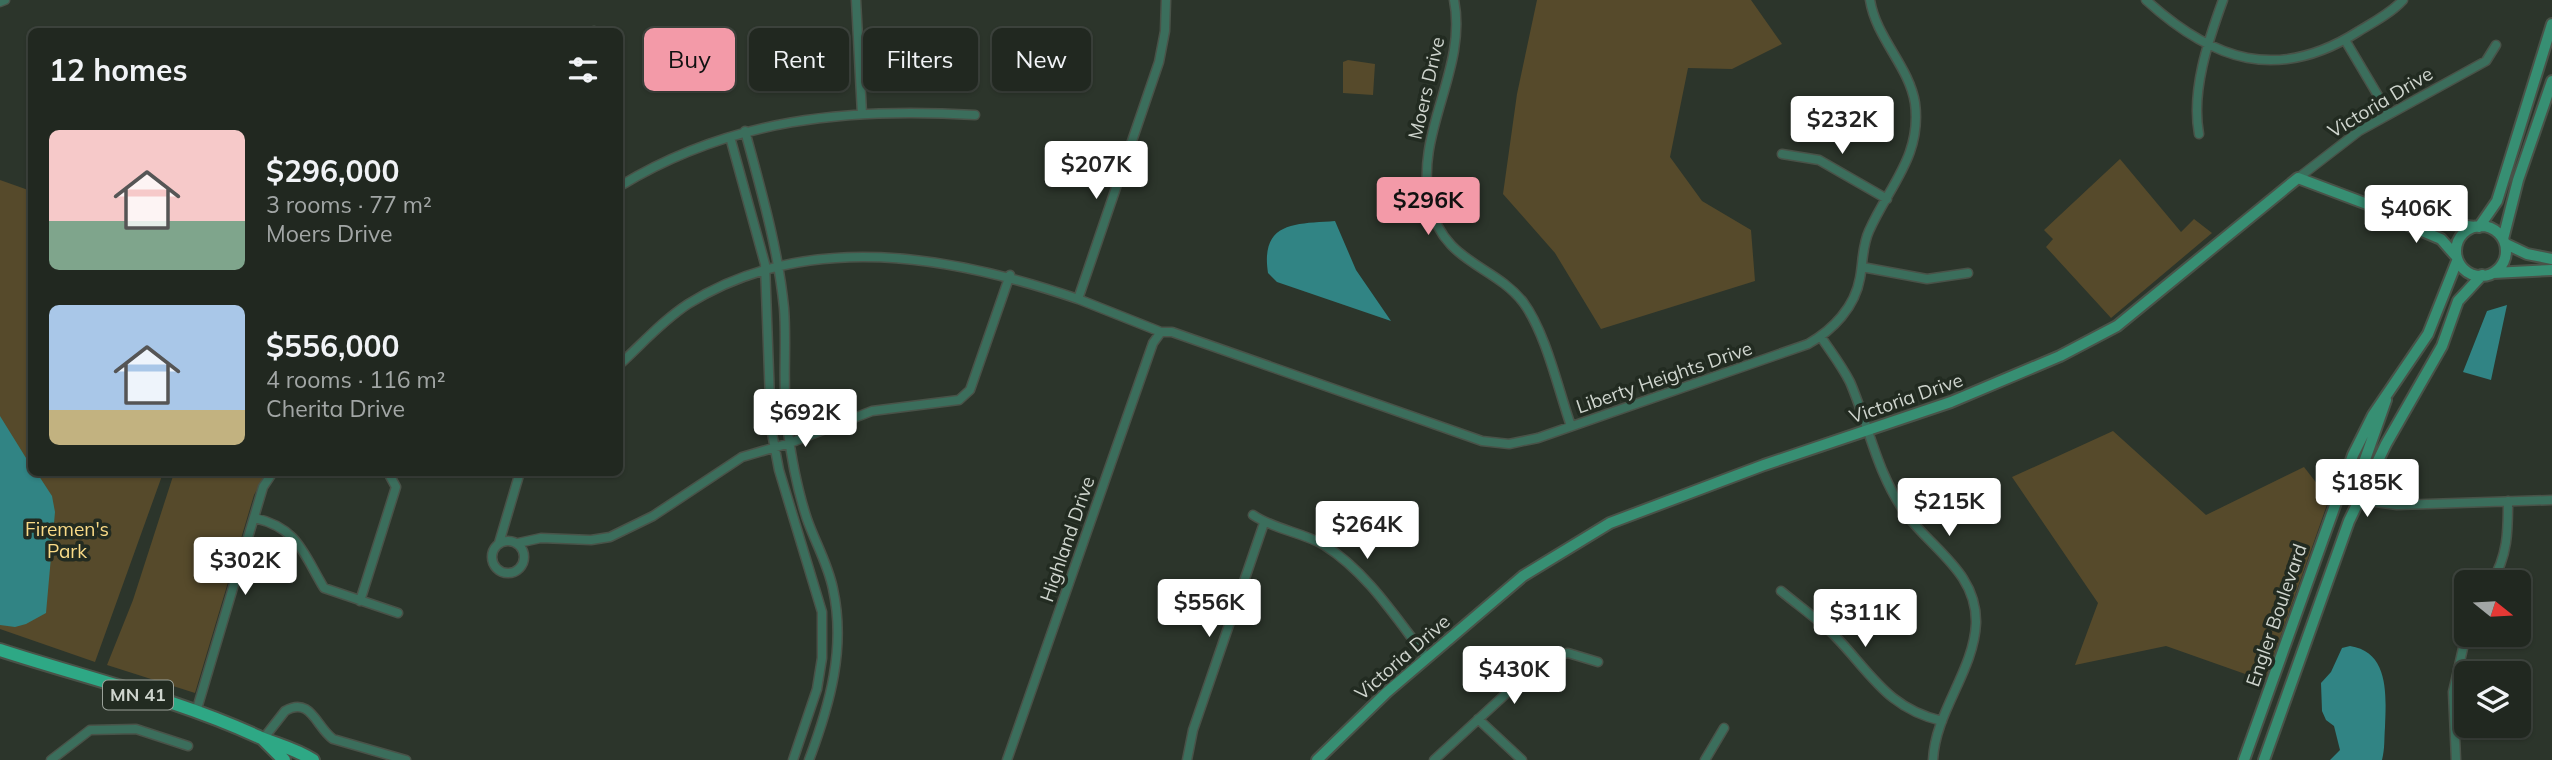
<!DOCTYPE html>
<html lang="en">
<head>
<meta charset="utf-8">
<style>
  :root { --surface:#212820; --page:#2d342d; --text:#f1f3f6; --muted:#a2a6a5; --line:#3e443e; --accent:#f39aa8 }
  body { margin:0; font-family:Mulish,sans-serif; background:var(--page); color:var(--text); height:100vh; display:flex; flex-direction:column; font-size:26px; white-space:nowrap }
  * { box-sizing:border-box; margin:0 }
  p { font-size:23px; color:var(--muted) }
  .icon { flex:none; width:38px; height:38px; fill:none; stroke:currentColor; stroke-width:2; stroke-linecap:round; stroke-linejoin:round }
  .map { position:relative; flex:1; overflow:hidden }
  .details { position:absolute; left:28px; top:28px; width:595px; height:448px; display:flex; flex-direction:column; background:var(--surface); border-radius:10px; box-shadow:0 2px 5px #0004,0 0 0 2px var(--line) }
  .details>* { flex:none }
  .hud { position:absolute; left:644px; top:28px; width:665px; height:63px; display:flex; gap:14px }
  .needle { width:46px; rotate:108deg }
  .fabs { position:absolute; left:2454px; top:570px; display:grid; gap:14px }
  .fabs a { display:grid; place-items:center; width:77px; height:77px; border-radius:10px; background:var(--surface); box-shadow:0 2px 5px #0004,0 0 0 2px var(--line); font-size:35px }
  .price { position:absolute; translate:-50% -60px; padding:0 16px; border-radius:7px; background:#fff; color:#222; font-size:23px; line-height:46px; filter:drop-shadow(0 2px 4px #0008) }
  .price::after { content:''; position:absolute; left:50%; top:42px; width:21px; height:16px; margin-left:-10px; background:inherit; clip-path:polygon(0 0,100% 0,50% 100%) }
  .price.active { background:var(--accent); color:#111 }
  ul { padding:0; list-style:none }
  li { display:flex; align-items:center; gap:21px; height:175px; padding:0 21px }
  li span { display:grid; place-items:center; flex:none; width:196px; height:140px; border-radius:10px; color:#555 }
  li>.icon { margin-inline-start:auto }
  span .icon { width:84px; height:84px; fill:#fffc; stroke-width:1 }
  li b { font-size:30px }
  h2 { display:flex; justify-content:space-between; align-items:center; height:84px; padding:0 21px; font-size:30px }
  .chip { padding:0 24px; border-radius:10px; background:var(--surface); box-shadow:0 2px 5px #0004,0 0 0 2px var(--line); font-size:24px; line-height:63px }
  .chip.active { background:var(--accent); color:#111 }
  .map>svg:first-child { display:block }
  .green { fill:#564a2b }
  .water { fill:#318484 }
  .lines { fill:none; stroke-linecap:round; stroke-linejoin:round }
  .street-casing { stroke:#495248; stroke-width:11 }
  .secondary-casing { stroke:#495248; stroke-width:14 }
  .primary-casing { stroke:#495248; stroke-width:16 }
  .street { stroke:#3b6e5c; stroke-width:8 }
  .secondary { stroke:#378f73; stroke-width:10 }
  .primary { stroke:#2ea885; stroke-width:12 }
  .labels { text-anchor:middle; stroke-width:7; stroke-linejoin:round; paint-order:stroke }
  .shield { fill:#222b21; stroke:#9ba29a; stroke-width:2 }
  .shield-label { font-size:18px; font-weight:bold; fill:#cfd5ce }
  .street-label { font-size:19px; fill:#cfd5ce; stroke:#222b21 }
  .park-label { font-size:19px; fill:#fadb87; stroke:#222b21 }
</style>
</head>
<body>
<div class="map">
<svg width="2552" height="760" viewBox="0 0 2552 760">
  <rect width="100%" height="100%" fill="#2c352b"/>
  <path class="green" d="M1537 0H1751L1782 44 1732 69 1688 68 1670 157 1702 201 1751 230 1755 281 1601 329 1555 253 1503 194 1517 94Z
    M1348 60 1375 64 1373 95 1343 93V62Z
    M2120 159 2181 232 2194 219 2212 233 2111 318 2046 247 2053 239 2044 230Z
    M0 180 31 191 32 472 163 473 95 662 0 629Z
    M2113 431 2206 515 2304 467 2329 499 2265 681 2166 646 2075 665 2098 603 2012 477Z
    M174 473H266L254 495 195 693 107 665 133 600Z"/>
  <path class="water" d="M1335 221 1356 270 1391 321 1277 282 1268 273C1260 221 1296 224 1335 221Z
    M2507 305 2491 380 2463 372 2487 311Z
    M0 416 31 466 32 472 37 473 52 496 55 512 46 613 26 624 15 627 0 625Z
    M2350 646C2390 652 2386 697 2385 727 2384 740 2385 748 2382 760H2330L2340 750 2334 726 2326 720 2322 711 2321 683 2331 672 2342 648Z"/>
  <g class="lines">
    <defs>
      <path id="street" d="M856 0 862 114
        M1166 0 1165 31 1159 62 1078 299 1161 332H1172L1482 441 1509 444 1538 438 1808 344C1833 330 1855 307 1860 278 1863 263 1862 246 1869 231 1889 186 1922 156 1915 103 1909 66 1876 38 1870 0
        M1454 0C1468 70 1413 134 1430 204 1443 263 1493 264 1523 302 1546 333 1558 389 1571 426
        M2146 0C2213 61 2278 83 2359 31 2374 22 2391 13 2403 0
        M0 2 5 0
        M590 32 594 31
        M2345 40 2389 114
        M745 131C761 190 778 248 784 308 787 347 782 386 787 425 791 456 797 489 807 519 815 542 828 564 833 589 846 648 830 704 809 760
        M2199 134C2191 91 2208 41 2223 0
        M730 137 765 264 771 428 779 470 822 612V658L817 689 793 760
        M1782 154 1819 160 1887 199
        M2298 178 2359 131 2486 61 2496 45
        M620 186C730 119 848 107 975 115
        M1862 267 1927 279 1968 273
        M1821 337C1831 352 1842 366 1850 382 1869 426 1877 474 1906 514 1933 550 1977 573 1976 623 1974 671 1935 712 1933 760
        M620 364C642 344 662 321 688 304 808 229 952 256 1078 299
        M2360 496 2375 502 2397 505 2552 500
        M1253 515C1275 530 1302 532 1324 545 1367 572 1396 618 1427 658
        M255 518C298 528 303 553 324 588L398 613
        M492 557a16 16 0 1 1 32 0a16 16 0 1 1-32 0Z
        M499 543 520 472
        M518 543 541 538 591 540 610 537 653 516 742 457 790 443 872 411 959 400 970 390 1010 275
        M2491 583C2508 556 2508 531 2508 501
        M1781 591C1799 606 1819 620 1835 636 1871 673 1887 708 1942 721
        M360 601 396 487 390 476
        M196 712 263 487 273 472
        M1478 719 1522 760
        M263 739 285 711C311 696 316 727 333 739L406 760
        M51 760 90 730 136 729 188 746
        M1007 760 1153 343 1161 332
        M1187 760 1193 730 1264 523
        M1434 760 1546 657 1568 653 1598 662
        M1705 760 1724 728
        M2456 760 2453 692 2466 635"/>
      <path id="secondary" d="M2404 218 2408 225 2441 239 2455 255
        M2456 251a25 25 0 1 1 50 0a25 25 0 1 1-50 0Z
        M2479 227 2497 201 2552 24
        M2503 239 2518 180 2552 81
        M2506 244 2527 254 2552 259
        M2493 273 2552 270
        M2360 496 2355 488 2386 400
        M1317 760 1387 692 1523 576 1610 523 1764 465 1951 402 2060 356 2117 326 2298 178 2404 218 2475 227
        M2244 760 2353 455 2373 415 2428 334 2457 261
        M2264 760 2349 521 2386 444 2442 346 2458 301 2482 275"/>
      <path id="primary" d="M0 650C86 678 177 699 259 737 278 745 294 748 313 760
        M263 739 284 760"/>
    </defs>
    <use href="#street" class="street-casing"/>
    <use href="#secondary" class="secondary-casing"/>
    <use href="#primary" class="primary-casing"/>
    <use href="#street" class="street"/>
    <use href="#secondary" class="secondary"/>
    <use href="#primary" class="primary"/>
  </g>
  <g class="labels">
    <rect class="shield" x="103" y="680.5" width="70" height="29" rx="5"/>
    <g class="shield-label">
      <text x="138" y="701">MN 41</text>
    </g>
    <g class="street-label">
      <text transform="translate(1426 88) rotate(-77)" y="7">Moers Drive</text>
      <text transform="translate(2380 102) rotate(-31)" y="7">Victoria Drive</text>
      <text transform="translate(1664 377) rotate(-19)" y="7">Liberty Heights Drive</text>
      <text transform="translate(1906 398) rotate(-19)" y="7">Victoria Drive</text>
      <text transform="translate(1067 539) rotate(-71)" y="7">Highland Drive</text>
      <text transform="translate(2276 615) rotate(-71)" y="7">Engler Boulevard</text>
      <text transform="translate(1402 657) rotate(-41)" y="7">Victoria Drive</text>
    </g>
    <g class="park-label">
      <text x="67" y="536">Firemen's<tspan x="67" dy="22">Park</tspan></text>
    </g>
  </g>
</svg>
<div class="fabs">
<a><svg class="needle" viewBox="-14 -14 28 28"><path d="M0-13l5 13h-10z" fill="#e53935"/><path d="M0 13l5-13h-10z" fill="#a2a6a5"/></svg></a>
<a><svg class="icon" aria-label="layers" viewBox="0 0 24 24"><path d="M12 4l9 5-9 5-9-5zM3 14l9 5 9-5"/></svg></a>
</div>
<b class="price" style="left:1842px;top:156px">$232K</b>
<b class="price" style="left:1096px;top:201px">$207K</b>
<b class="price active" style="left:1428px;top:237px">$296K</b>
<b class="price" style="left:2416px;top:245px">$406K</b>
<b class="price" style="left:805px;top:449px">$692K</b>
<b class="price" style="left:2367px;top:519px">$185K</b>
<b class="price" style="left:1949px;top:538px">$215K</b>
<b class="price" style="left:1367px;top:561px">$264K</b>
<b class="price" style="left:245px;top:597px">$302K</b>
<b class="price" style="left:1209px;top:639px">$556K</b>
<b class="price" style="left:1865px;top:649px">$311K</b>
<b class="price" style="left:1514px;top:706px">$430K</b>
<div class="hud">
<a class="chip active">Buy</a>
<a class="chip">Rent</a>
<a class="chip">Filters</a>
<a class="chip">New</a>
</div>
<section class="details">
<h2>12 homes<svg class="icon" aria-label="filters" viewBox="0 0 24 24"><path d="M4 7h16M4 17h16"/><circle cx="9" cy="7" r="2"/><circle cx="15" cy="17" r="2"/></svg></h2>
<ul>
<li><span style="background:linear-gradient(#f6c9c9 65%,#7fa58c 0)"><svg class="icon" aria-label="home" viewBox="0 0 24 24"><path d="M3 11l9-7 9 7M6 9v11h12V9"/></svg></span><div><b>$296,000</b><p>3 rooms · 77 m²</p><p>Moers Drive</p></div></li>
<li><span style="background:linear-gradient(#a9c7e8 75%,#c2b280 0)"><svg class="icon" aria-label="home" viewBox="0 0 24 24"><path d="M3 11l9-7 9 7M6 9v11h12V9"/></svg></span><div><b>$556,000</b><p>4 rooms · 116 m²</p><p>Cherita Drive</p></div></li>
</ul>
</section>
</div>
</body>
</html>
